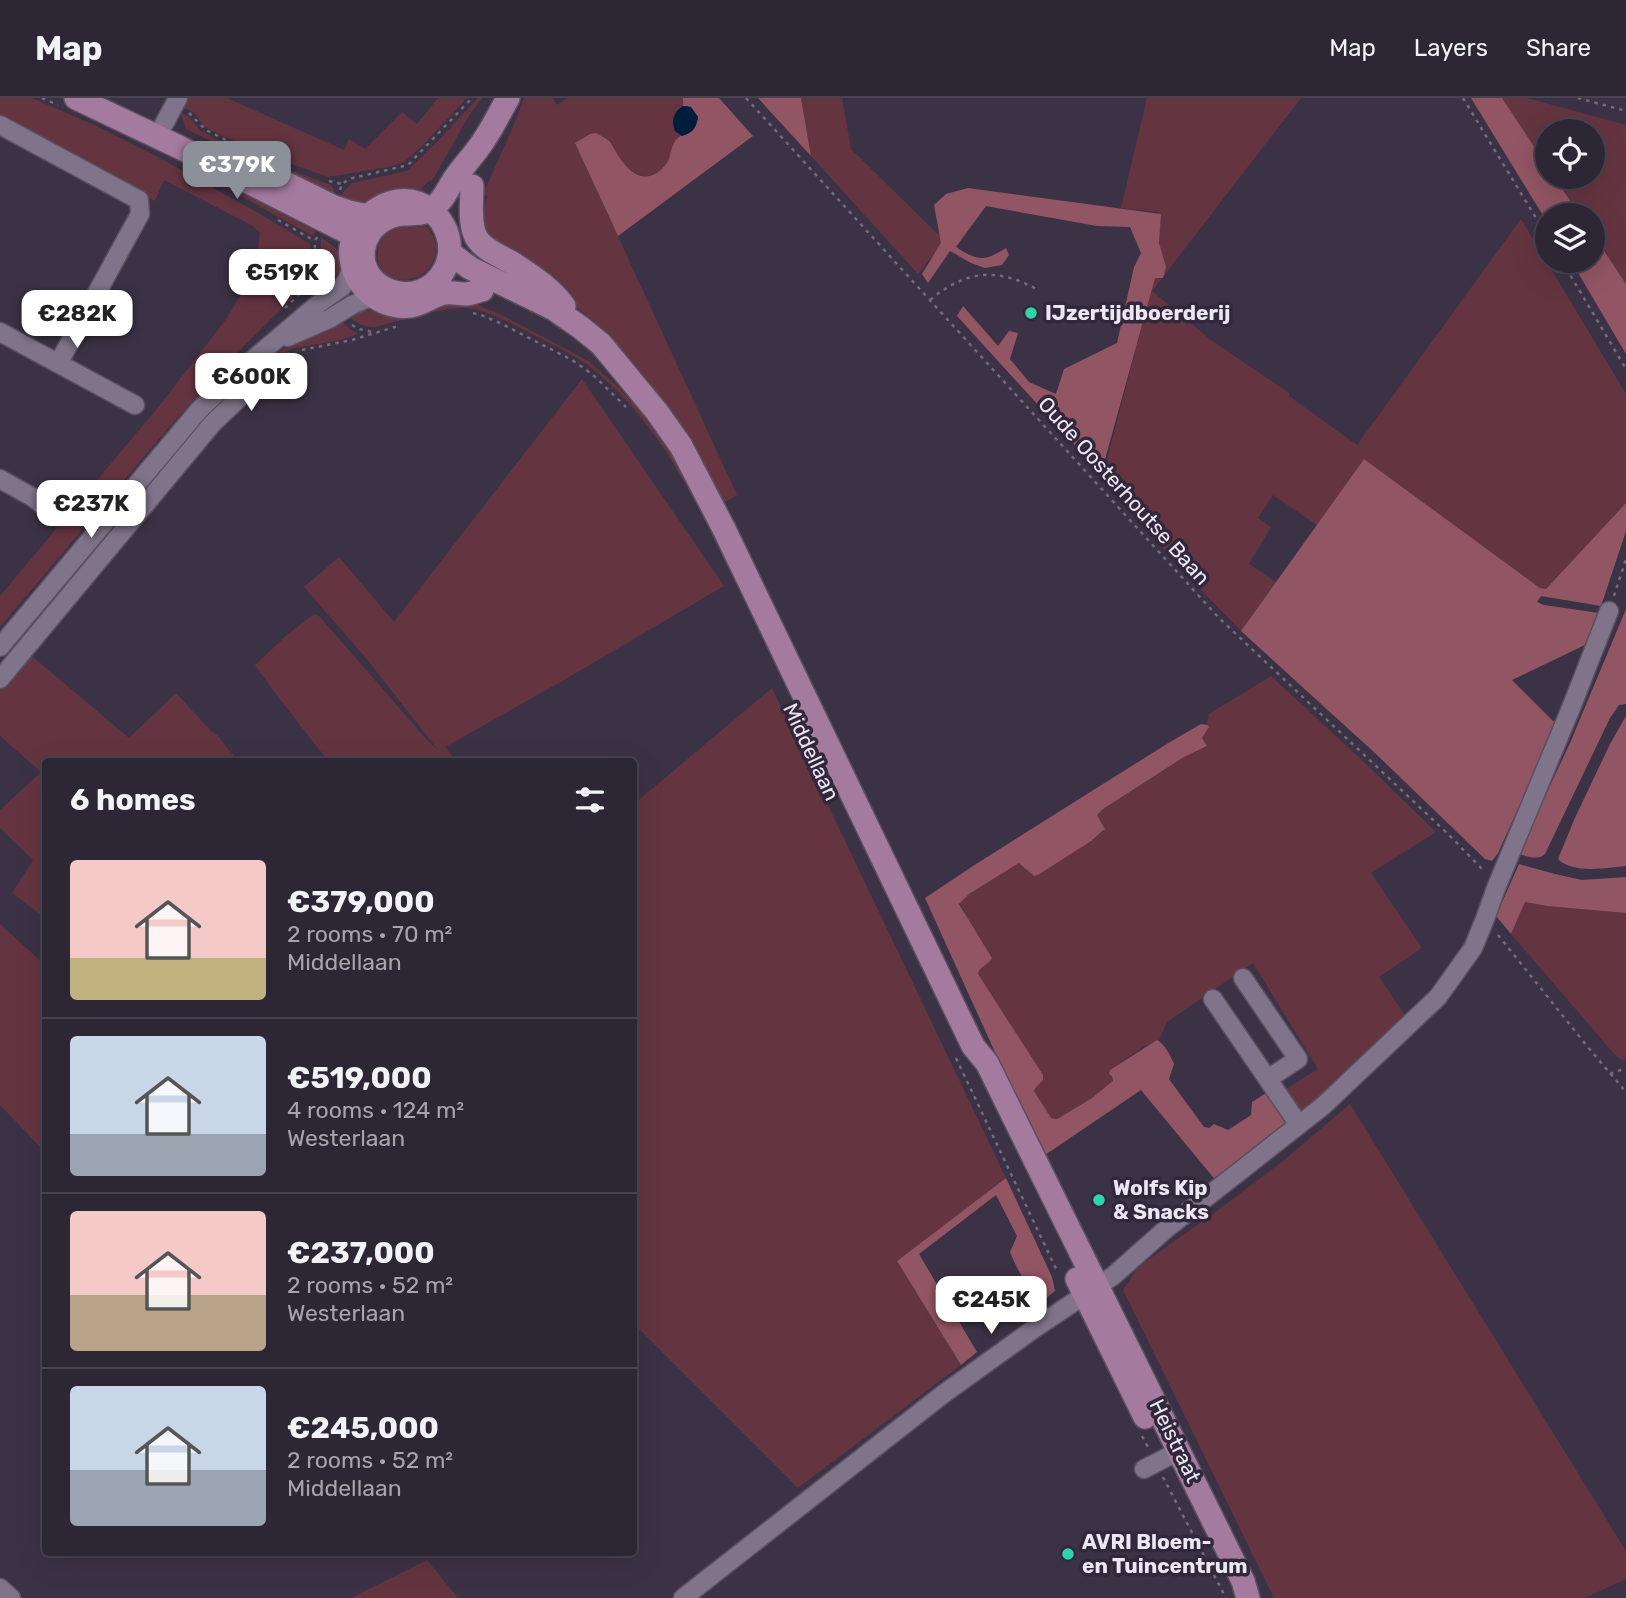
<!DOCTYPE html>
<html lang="en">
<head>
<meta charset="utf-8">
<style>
  :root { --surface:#2d2634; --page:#352e3c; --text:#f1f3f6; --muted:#a7a5ac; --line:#48434f; --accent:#8c9099 }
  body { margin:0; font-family:Rubik,sans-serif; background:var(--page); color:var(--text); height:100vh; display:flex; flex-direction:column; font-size:26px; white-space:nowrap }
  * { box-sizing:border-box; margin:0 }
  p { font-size:23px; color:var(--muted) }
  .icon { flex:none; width:38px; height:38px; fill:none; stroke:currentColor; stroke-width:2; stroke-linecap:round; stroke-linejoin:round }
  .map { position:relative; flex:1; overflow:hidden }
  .sheet { position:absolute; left:42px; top:660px; width:595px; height:798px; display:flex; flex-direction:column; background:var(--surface); border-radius:7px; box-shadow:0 7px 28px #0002,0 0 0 2px var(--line) }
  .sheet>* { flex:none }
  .fabs { position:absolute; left:1535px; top:21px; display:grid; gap:14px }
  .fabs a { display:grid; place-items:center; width:70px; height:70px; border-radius:50%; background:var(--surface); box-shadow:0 7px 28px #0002,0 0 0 2px var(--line); font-size:35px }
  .price { position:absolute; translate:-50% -60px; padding:0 16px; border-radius:14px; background:#fff; color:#222; font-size:23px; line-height:46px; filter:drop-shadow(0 2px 4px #0008) }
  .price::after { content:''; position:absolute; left:50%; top:42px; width:21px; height:16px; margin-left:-10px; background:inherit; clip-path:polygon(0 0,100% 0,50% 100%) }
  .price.current { background:var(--accent); color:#fff }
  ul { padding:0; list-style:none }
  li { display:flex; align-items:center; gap:21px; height:175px; padding:0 28px }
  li+li { border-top:2px solid var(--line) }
  li span { display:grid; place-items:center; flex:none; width:196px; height:140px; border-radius:7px; color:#555 }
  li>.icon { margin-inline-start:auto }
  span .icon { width:84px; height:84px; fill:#fffc; stroke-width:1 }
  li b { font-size:30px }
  h2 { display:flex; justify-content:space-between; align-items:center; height:84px; padding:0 28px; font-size:30px }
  header { display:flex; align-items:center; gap:42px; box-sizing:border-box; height:98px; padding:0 35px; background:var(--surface); border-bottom:2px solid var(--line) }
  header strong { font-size:33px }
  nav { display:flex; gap:38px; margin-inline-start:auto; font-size:24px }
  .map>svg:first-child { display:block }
  .green { fill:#643541 }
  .forest { fill:#925564 }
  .water { fill:#011c3a }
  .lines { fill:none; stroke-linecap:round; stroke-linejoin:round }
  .minor-casing { stroke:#584f5f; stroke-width:21 }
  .major-casing { stroke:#584f5f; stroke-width:26 }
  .path { stroke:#736a7b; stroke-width:2.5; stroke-dasharray:3.5 5; stroke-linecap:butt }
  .minor { stroke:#7f748a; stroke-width:18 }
  .major { stroke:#a47a9e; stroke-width:23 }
  .poi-dot { fill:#30d4a9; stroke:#32283b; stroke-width:2.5 }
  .labels { text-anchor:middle; stroke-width:7; stroke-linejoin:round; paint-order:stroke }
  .poi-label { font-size:21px; font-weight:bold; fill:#ede6f3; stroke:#32283b; text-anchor:start }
  .street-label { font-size:21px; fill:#ede6f3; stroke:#32283b }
</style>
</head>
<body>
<header>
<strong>Map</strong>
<nav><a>Map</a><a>Layers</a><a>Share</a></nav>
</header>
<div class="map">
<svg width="1626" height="1500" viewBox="0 0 1626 1500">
  <rect width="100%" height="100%" fill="#3c3245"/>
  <path class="green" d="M0 0H32L94 27 156 58 262 117 310 146C310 158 313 173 307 185L247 245 171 327 0 529V498L160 307 227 220 244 191 256 164 260 135 253 128 164 82 155 103 0 19Z
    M187 0H227L344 52 349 41 365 51 402 14 417 26 438 0H467L422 48 404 64 388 69 328 79 261 55 217 35 204 28 194 15 182 8Z
    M478 0H482L468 19 432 83 430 82 421 91 414 94 365 105 356 106 339 101 344 93 352 85 407 73 433 48Z
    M524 0H553L557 7 567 0H683V8C673 14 672 23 675 33L682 38C670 49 674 56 665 67 641 99 613 54 596 35L590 36 575 45 737 397 723 405 699 357 682 329 668 308 622 251 608 235 524 165 494 144 486 135 482 120 487 98 483 96 513 29Z
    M801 0H842L851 51 945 143 918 176 811 58Z
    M1147 0H1301L1152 193 1211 242 1289 295V298L1357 347 1521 121 1626 296V405L1546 491 1540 490 1364 361 1317 427 1273 397 1258 420 1271 429 1249 466 1276 484 1241 533 1197 488 1102 381 1160 157 1159 114 1121 110Z
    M1502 0H1527L1626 27V186L1593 136 1592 117H1580L1554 79H1592V33H1547V68Z
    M180 14 189 19 201 33 217 41 251 57 331 87 334 92 331 101 186 31Z
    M154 44 210 77 315 133 313 138 156 51Z
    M426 128C434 136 438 147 435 158 426 192 372 189 378 152 379 142 385 134 394 131 404 128 416 130 426 128Z
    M321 140C348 155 349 168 326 188L320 180 319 175Z
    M460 204 473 208 475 206 502 217 590 264 619 290 640 313 667 349 690 387 741 489 738 490C699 409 661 324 588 267 571 255 551 246 532 236 511 226 488 211 464 210 439 210 401 223 375 229 366 229 356 226 350 219L361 213 378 212Z
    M340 221 349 230 358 236 341 242 290 251 261 272 232 300 228 297C248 277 271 258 296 243 310 234 326 228 340 221Z
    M582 281 724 488 564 582 445 649 456 663H328L272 591 255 567 287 537 310 519 316 516 320 519 427 642 438 652 366 560 304 489 339 459 394 524Z
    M33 559 129 640 176 595 211 633 217 637 238 663H46L45 820 12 795 33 762 0 730V712L41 674 0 638V592L23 565Z
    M1271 578 1364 664 1436 734 1371 775 1422 850 1379 879 1407 920 1306 1013 1300 1014 1283 993 1318 971 1253 865 1167 924 1159 942 1143 949 1110 972 1113 983 1112 985 1092 1000 1059 1020 1053 1021 1049 1018 1034 993 1036 989 1023 947 977 876C979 868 989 867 992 860L968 821 960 805 969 796 1019 764 1034 778 1038 777 1104 733V729L1097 717 1098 715 1115 703 1184 659 1207 648 1202 640 1209 629 1207 627 1209 616Z
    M772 590 1006 1080 897 1163 961 1267 798 1390 634 1226V706Z
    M1525 804 1547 808 1626 815V961L1622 962 1616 958 1511 836Z
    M0 826 45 867V1054L0 1007Z
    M1350 1006 1626 1453V1481L1585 1500H1274L1123 1192 1138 1169 1214 1115 1283 1063Z
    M427 1462 458 1500H351Z"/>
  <path class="forest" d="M683 0H719L753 38 618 138 575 45 590 36 596 35C601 38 606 40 610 44 614 50 617 57 622 63 635 81 652 85 666 66 671 60 670 52 674 45 681 32 696 39 698 19L688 8H683Z
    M758 0H801L811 58Z
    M1471 0H1502L1547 68V79H1554L1580 117H1547V124Z
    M968 90 1161 116 1159 145 1166 169 1163 180H1155L1101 376 957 218 963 208 998 248 1009 233 1018 235 1010 261 1029 284 1056 296 1064 271 1117 245 1134 169 1141 155 1130 129 1097 128 986 108 956 149C978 163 984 164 1006 150L1009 157 1002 167 985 170 971 165 950 153 928 185 922 176 941 145 934 107 946 96Z
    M1593 136 1626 186V256L1571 163H1592Z
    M1364 361 1540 490 1546 491 1626 405V433L1601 508 1541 498 1537 504 1544 507 1599 515 1587 546 1512 582 1556 626 1498 755 1492 763 1485 761 1376 656 1241 533Z
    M1626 511V606L1619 607 1610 620 1545 756C1538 763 1527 758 1518 756L1570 645Z
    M1626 618V768C1607 770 1572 776 1558 761L1574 722 1610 646Z
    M1201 626 1207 627 1209 629 1202 640 1207 648 1184 659 1103 711 1097 717 1105 731 1091 743 1038 777 1034 778 1019 765 969 796 959 806 992 860C989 867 979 868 978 876L1043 977V982L1036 989 1034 993 1051 1020 1056 1021 1059 1020 1092 1000 1113 983 1112 978 1109 976 1110 972 1157 942C1165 946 1170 957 1174 966L1169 981 1204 1029 1209 1030 1214 1026 1228 1032 1251 1017 1252 1004 1266 995 1288 1025 1217 1084 1141 992 1045 1057 999 963 925 800 973 768 1095 691 1170 644Z
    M1519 766 1555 776 1582 782 1626 779V815L1547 808 1525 804 1511 836 1496 818Z
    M1006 1080 1052 1179 1055 1193 1042 1204C1028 1191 1017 1172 1010 1154L1017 1138 996 1097 919 1156 977 1254 961 1267 897 1163Z"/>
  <path class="water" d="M683 8 691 9 698 19C696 30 693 35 682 38L675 33C671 23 673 14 683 8Z"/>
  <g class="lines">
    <defs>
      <path id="minor" d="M164 26 178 0
        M0 27 139 102 140 116 59 264
        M0 234 135 307
        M288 239 329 221 352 207 373 198
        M0 381 34 400 56 418
        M0 549 199 312 250 264 318 206 342 189 347 182 352 169
        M0 581 212 326 263 277
        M1243 880 1298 961 1268 981
        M1213 901 1299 1027
        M1144 1371 1179 1353
        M0 1490 11 1500
        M683 1500 942 1297 1035 1230 1113 1178 1166 1131 1323 1008 1438 899 1473 850 1485 821 1496 790 1571 610 1609 513"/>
      <path id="major" d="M76 0 179 49 349 135 357 140 364 149
        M251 68 332 108 349 114 368 118
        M472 88C472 103 469 122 475 137 481 151 501 158 514 166 532 178 551 190 564 208
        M450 155 470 170 554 211 580 229 601 246 657 314 681 348 724 431 973 948 987 965 1243 1483 1248 1500
        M482 192C477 193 471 196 466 196 459 196 453 194 445 195 433 197 423 206 411 208 378 213 347 182 351 149 355 121 389 94 418 105 448 117 460 154 439 180 410 215 349 186 366 142 372 127 387 117 403 116 415 115 423 117 433 110 444 102 448 90 455 80 464 67 476 55 484 42 493 29 500 14 508 0
        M1077 1181 1145 1319"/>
    </defs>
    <use href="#minor" class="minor-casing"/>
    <use href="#major" class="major-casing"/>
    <path class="path" d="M42 0 58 7
      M746 0 1219 520 1447 735 1484 773
      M1463 0 1547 138
      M1578 0 1626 13
      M189 15 206 32 244 51
      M329 83 342 86
      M340 92 342 86 349 81 408 67 472 0
      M278 122 315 143
      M317 139 315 143C315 157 312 175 318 187
      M1562 163 1626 271
      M930 202C966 172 997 169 1038 192
      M285 210 315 181
      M473 215 481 217 500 225 572 262 592 276 626 309
      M352 227 359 231 372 234
      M302 252 352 242 398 228
      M275 267 289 255
      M1614 498 1626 461
      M1498 837 1587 948 1626 994
      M956 960 1058 1175
      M1610 976 1626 970
      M1142 1338 1149 1351
      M1163 1379 1226 1500"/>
    <use href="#minor" class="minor"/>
    <use href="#major" class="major"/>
  </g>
  <g class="poi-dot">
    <circle cx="1031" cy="215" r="7"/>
    <circle cx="1099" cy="1102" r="7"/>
    <circle cx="1068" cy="1456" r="7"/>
  </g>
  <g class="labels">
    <g class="poi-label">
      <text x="1045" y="222">IJzertijdboerderij</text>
      <text x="1113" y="1097">Wolfs Kip<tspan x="1113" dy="24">&amp; Snacks</tspan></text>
      <text x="1082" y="1451">AVRI Bloem-<tspan x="1082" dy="24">en Tuincentrum</tspan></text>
    </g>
    <g class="street-label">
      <text transform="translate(1124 393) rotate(48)" y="7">Oude Oosterhoutse Baan</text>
      <text transform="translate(811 654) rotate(65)" y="7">Middellaan</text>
      <text transform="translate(1175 1343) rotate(64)" y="7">Heistraat</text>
    </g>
  </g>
</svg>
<div class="fabs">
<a><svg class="icon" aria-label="locate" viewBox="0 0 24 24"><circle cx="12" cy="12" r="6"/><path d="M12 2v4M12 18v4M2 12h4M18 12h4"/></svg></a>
<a><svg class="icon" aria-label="layers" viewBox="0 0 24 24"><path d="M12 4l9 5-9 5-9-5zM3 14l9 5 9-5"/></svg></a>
</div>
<b class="price current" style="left:237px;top:103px">€379K</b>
<b class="price" style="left:282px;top:211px">€519K</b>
<b class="price" style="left:77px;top:252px">€282K</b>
<b class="price" style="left:251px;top:315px">€600K</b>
<b class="price" style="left:91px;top:442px">€237K</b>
<b class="price" style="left:991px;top:1238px">€245K</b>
<section class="sheet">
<h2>6 homes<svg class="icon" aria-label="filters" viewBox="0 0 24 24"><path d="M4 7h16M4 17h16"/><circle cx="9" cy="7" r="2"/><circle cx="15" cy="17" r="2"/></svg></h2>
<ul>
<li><span style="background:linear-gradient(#f6c9c9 70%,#c2b280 0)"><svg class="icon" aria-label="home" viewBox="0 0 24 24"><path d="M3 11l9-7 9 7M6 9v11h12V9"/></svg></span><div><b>€379,000</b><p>2 rooms · 70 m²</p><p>Middellaan</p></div></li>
<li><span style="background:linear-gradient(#c9d6e8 70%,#9aa5b1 0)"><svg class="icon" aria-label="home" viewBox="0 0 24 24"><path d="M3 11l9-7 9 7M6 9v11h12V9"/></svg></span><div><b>€519,000</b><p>4 rooms · 124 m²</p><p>Westerlaan</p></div></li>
<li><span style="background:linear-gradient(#f6c9c9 60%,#b9a48a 0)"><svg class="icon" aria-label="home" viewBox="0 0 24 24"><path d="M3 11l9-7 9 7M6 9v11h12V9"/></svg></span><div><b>€237,000</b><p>2 rooms · 52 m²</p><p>Westerlaan</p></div></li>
<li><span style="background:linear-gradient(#c9d6e8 60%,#9aa5b1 0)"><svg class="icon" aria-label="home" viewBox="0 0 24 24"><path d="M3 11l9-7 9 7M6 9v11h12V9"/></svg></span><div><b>€245,000</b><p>2 rooms · 52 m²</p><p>Middellaan</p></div></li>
</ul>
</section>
</div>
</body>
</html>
